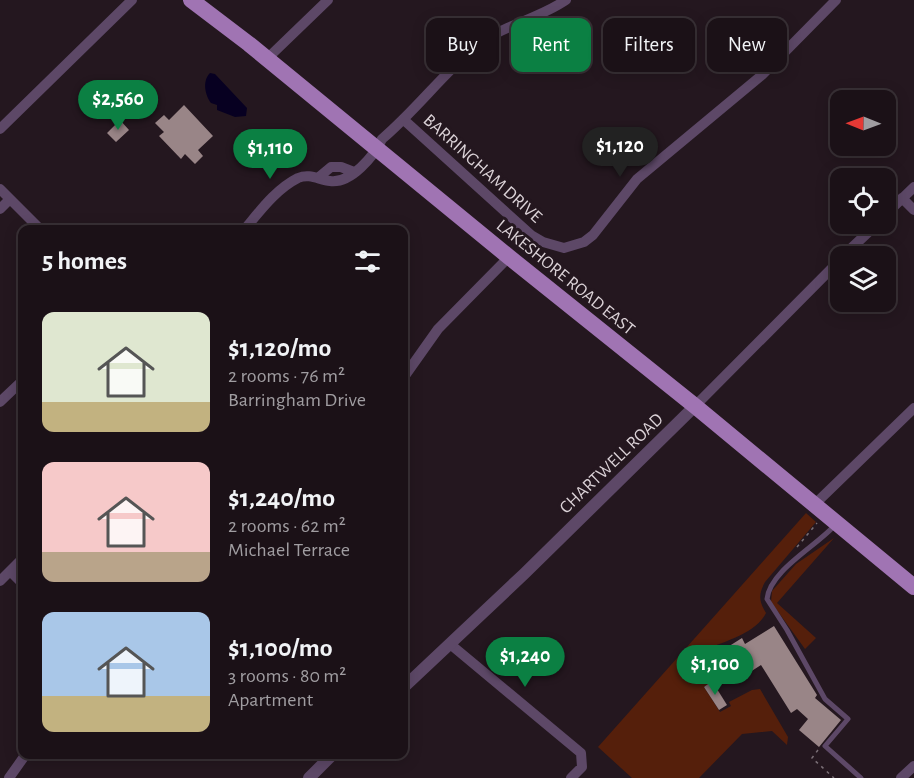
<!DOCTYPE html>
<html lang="en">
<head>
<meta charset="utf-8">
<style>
  :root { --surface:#1b1117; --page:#241a20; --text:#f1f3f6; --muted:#a09da1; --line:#393136; --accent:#0b8043 }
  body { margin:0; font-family:"Alegreya Sans",sans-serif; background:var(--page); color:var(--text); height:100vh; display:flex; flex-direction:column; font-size:22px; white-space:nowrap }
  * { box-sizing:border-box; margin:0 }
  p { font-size:20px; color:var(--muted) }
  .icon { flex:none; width:33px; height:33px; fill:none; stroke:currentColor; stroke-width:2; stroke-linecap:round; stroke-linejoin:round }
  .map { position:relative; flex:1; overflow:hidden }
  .details { position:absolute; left:18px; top:225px; width:390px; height:534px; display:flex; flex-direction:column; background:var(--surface); border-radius:12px; box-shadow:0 3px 15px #0003,0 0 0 2px var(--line) }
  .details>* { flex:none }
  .banner { position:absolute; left:426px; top:18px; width:398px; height:54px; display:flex; gap:12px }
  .needle { width:39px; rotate:271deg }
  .tools { position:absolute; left:830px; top:90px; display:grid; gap:12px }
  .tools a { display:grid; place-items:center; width:66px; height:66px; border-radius:12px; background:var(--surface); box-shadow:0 3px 15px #0003,0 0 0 2px var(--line); font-size:30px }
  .price { position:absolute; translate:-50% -51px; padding:0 14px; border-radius:21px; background:var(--accent); color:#fff; font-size:20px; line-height:39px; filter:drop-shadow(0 2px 3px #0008) }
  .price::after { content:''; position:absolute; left:50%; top:36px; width:18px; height:14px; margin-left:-9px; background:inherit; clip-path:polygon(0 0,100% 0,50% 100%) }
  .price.selected { background:#222; color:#fff }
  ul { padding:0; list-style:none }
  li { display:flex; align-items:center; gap:18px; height:150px; padding:0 24px }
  li span { display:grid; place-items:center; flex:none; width:168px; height:120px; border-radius:12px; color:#555 }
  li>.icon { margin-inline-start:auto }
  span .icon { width:72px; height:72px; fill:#fffc; stroke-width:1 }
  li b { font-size:26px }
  h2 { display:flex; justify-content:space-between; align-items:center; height:72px; padding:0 24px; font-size:26px }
  .tag { padding:0 21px; border-radius:12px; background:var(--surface); box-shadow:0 3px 15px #0003,0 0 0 2px var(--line); font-size:21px; line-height:54px }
  .tag.selected { background:var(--accent); color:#fff }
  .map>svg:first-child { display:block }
  .green { fill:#551f0b }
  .water { fill:#070021 }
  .building { fill:#998587 }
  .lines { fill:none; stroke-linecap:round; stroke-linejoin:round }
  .path { stroke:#7a6f76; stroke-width:1.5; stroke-dasharray:3 4.5; stroke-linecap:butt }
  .service { stroke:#5d4867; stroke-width:5 }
  .minor { stroke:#5d4867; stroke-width:10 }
  .tertiary { stroke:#5d4867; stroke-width:12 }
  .primary { stroke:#a074b3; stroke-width:16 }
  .labels { text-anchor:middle; stroke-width:6; stroke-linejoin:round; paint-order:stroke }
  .street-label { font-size:18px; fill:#dbd2d7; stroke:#24171f }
</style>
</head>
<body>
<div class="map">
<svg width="914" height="778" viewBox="0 0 914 778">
  <rect width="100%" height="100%" fill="#24171f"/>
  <path class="green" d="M806 513 816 522 765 582C758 595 759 601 766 613 756 634 722 642 702 651 698 664 702 672 708 684L704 687 720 712 731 706 729 702 752 690 760 689 788 737 787 745 772 731 742 734 699 778H632L598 747Z
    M834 538 777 603 816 638 805 649 771 602 772 591 796 564Z"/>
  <path class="water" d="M210 73 215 74 247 108 246 116 235 117 217 110V105L211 103C205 95 202 81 210 73Z"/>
  <path class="building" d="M184 105 213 136 198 150 203 156 195 164 185 154 181 159 159 136 164 132 155 123 164 115 169 120Z
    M120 120 129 130 116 142 107 133Z
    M774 626 817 695 815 698 841 720 819 747 799 730 808 719 797 709 791 713 761 665 733 683 715 655 742 638 745 644Z
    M712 681 727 705 719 710 704 687Z"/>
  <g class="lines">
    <path class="path" d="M797 547 817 523
      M818 750 812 758 834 778"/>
    <path class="service" d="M836 524C817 546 770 570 767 599L787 630 825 699 848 719 825 746 861 778"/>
    <path class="minor" d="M269 60 273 53 328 0
      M404 120 531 235 543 242 564 248 584 242 593 235 637 179 762 75 836 0
      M0 129 132 0
      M319 177 331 167H341L354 172
      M0 189 41 230
      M902 198 914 210
      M0 209 10 199
      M885 215 914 187
      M244 230C260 211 276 189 298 178 310 173 319 180 330 181 351 184 374 156 382 139 415 111 442 75 475 47 502 25 537 20 566 0
      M843 256 877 224
      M404 377 438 329 509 257
      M0 402 22 381
      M695 406 840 260
      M815 504 914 408
      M10 571 22 583
      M0 581 22 559
      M450 644 581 753 582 767 571 778
      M9 778 26 754
      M901 778 914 766"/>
    <path class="tertiary" d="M404 687 524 574 695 406
      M309 778 333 754"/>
    <path class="primary" d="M191 0 249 44 509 257 695 406 914 587"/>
  </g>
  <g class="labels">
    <g class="street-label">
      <text transform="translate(483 168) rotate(42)" y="6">BARRINGHAM DRIVE</text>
      <text transform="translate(566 277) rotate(39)" y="6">LAKESHORE ROAD EAST</text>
      <text transform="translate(611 463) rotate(-44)" y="6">CHARTWELL ROAD</text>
    </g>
  </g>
</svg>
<div class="tools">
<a><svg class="needle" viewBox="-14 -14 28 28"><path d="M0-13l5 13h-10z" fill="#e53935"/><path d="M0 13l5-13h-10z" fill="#a09da1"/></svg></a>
<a><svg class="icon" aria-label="locate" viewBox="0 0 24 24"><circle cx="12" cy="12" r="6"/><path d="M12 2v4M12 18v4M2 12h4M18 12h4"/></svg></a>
<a><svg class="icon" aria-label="layers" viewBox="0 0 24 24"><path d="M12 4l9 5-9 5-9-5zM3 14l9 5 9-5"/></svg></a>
</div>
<b class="price" style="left:118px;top:131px">$2,560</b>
<b class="price selected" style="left:620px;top:178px">$1,120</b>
<b class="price" style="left:270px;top:180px">$1,110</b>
<b class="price" style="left:525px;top:688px">$1,240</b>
<b class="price" style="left:715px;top:696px">$1,100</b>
<div class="banner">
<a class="tag">Buy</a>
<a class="tag selected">Rent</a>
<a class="tag">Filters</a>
<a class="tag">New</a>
</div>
<section class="details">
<h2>5 homes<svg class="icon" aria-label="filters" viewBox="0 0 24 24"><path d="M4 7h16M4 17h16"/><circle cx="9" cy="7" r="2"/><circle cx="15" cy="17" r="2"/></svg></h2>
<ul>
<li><span style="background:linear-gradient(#dfe7d0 75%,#c2b280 0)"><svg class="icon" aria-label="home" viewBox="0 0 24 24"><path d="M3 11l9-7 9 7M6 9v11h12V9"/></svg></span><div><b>$1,120/mo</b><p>2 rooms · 76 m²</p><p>Barringham Drive</p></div></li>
<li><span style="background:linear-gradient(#f6c9c9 75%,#b9a48a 0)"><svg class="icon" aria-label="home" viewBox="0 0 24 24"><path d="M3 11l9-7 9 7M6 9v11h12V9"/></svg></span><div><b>$1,240/mo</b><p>2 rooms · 62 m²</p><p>Michael Terrace</p></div></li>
<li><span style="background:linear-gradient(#a9c7e8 70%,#c2b280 0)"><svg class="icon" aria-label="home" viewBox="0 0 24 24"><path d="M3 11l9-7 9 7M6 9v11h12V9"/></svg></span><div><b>$1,100/mo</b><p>3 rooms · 80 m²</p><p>Apartment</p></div></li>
</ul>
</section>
</div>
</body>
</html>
